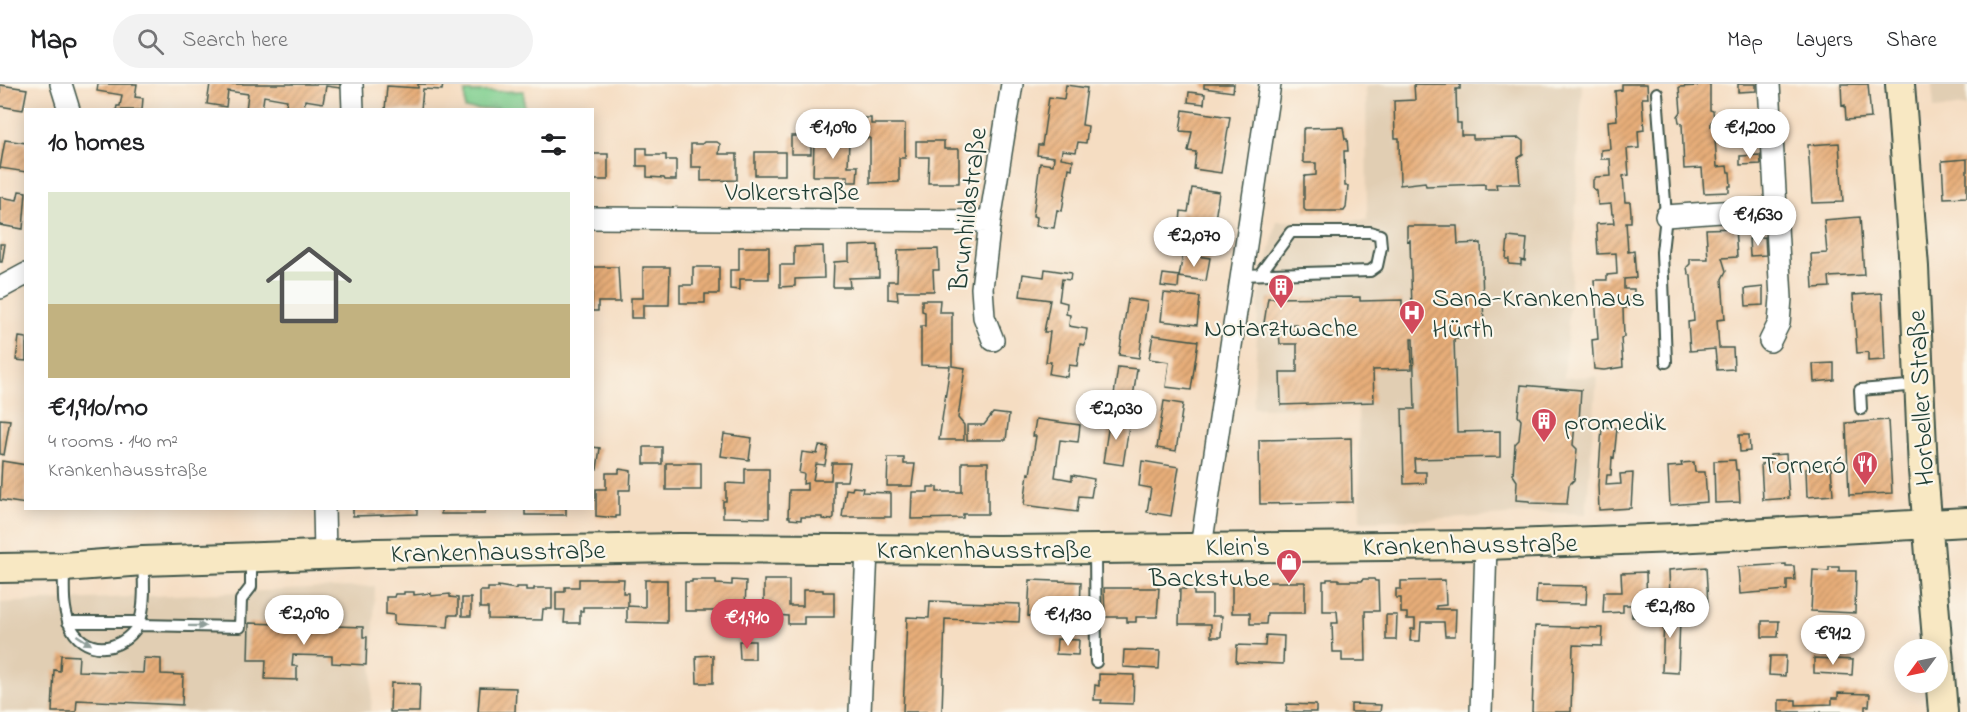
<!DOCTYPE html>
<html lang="en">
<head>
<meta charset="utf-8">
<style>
  :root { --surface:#fff; --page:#f2f2f2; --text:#202124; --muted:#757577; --line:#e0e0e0; --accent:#d1495b }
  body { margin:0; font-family:"Indie Flower",sans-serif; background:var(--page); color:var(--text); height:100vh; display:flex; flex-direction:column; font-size:22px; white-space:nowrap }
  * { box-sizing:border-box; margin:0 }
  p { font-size:20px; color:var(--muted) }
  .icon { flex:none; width:33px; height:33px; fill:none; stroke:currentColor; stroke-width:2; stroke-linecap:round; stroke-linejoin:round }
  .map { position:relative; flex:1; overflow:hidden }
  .panel { position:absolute; left:24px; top:24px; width:570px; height:402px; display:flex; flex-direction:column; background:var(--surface); border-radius:0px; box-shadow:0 3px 15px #0003 }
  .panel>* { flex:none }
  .needle { width:39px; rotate:237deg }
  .buttons { position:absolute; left:1894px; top:555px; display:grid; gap:12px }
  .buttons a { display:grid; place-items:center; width:54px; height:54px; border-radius:50%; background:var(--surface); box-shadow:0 3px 15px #0003; font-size:30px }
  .price { position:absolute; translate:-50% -51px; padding:0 14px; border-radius:21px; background:#fff; color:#222; font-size:20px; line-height:39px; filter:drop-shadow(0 2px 3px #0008) }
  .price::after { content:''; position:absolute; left:50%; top:36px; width:18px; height:14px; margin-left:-9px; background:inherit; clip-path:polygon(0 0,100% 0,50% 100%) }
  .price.on { background:var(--accent); color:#fff }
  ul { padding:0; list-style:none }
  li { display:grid; align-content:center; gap:12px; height:318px; padding:0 24px }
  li+li { border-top:2px solid var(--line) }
  li span { display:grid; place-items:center; height:186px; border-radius:0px; color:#555 }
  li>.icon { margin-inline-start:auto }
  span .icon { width:108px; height:108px; fill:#fffc; stroke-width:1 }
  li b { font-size:26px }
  h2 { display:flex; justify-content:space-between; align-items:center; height:72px; padding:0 24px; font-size:26px }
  header { display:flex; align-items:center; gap:36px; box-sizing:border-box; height:84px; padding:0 30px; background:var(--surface); border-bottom:2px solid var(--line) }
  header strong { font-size:28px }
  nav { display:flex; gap:33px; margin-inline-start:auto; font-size:21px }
  .search { width:420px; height:54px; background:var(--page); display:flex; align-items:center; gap:15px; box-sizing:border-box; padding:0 21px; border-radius:33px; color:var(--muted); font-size:22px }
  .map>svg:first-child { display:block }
  .built { fill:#e1ceb3 }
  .park { fill:url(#park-tufts); stroke:#508662; stroke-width:1.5 }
  .building { fill:url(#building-hatch) }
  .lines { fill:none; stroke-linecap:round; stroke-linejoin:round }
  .lane-casing { stroke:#3f5549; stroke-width:14 }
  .street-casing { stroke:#3f5549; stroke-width:24 }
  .secondary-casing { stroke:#3f5549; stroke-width:32 }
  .lane { stroke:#fff; stroke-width:10 }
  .street { stroke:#fff; stroke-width:21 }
  .secondary { stroke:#f8e8c3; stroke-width:28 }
  .oneway { fill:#8f9e9a }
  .labels { text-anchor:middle; stroke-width:4.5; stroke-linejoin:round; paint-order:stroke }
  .street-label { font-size:27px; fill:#1f3d34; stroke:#fbf7ec }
  .poi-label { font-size:27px; fill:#1f3d34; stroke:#fbf7ec; text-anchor:start }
</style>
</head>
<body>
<header>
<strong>Map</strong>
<div class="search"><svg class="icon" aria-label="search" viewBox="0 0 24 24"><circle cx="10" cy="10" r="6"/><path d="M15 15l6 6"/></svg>Search here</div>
<nav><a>Map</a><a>Layers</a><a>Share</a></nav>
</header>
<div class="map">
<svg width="1967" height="628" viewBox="0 0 1967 628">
  <defs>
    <pattern id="park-tufts" width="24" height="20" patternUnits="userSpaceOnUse" patternTransform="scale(1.5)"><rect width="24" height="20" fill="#80cf8f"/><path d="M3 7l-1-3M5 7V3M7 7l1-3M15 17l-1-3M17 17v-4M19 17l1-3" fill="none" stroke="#68a976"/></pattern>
    <pattern id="building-hatch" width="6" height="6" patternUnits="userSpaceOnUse" patternTransform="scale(1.5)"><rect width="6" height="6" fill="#e8ae79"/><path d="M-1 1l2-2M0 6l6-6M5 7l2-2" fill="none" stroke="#bb8f64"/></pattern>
  </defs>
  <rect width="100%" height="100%" fill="#fbf7ec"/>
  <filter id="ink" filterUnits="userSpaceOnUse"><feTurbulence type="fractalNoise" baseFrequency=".0167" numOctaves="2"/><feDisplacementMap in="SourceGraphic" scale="12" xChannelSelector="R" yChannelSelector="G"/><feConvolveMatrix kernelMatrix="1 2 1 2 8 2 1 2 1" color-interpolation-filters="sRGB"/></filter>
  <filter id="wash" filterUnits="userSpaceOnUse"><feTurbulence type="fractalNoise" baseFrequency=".008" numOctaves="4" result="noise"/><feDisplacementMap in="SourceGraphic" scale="24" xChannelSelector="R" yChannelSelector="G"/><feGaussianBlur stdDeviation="1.35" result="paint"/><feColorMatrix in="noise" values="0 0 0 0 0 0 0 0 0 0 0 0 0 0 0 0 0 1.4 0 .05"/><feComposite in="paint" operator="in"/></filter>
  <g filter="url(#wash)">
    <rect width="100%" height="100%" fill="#f5ddc2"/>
    <path class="built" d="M1379 0H1582L1575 143 1564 294 1597 292 1586 430 1546 428 1450 435 1360 437 1358 323 1253 324 1259 212 1277 137 1367 136 1366 2Z
      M1932 0H1967V22L1934 25Z
      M375 502 371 628H0V519Z"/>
    <path class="park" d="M524 7V25H465V8Z"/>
    <g id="blocks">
      <path class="building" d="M98 0H137L135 13 143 14 142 26H116L117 22H120L122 11 97 7Z
        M210 0H340V4L326 2 323 19 305 16 304 26H285L287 16 264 12 262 26H246L248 10 228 7 226 23 207 20Z
        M418 0H443L442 6 423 5 421 26H385L387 2 418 4Z
        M1204 0H1234L1233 8 1204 4Z
        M1414 0H1460V5H1456L1457 39H1461V51H1473V55L1519 54 1523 57V71L1518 74 1520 100H1496L1497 105H1485V100L1426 102 1425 98 1400 101 1399 54H1395L1394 17 1415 16Z
        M1622 0H1647L1648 14H1642L1644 46 1638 47 1639 64 1627 65 1629 91 1623 92 1625 118H1630L1631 129V138H1626L1628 168 1634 167 1636 194 1624 195V205H1634V216L1625 217 1626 224H1623L1624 253 1621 254 1623 283 1604 286 1594 285 1592 256 1598 255 1594 196H1607V191L1617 190 1616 169 1598 170 1596 140 1614 139 1613 130H1612L1611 120 1598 121 1597 107 1593 104V96L1596 93 1611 92 1610 75H1601V66L1610 65 1608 37 1617 36 1615 7 1622 6Z
        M1697 0H1710V26L1713 27 1714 35 1711 38V42L1714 41 1717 83 1727 82 1728 88H1730L1731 102H1729V108L1704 109 1702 84 1684 85 1682 39 1679 38 1678 32 1681 28 1679 3 1697 2Z
        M1738 0H1756V7L1738 8Z
        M1841 0H1868L1871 34 1846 36 1845 21 1842 22Z
        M0 1 27 5 23 26 0 22Z
        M1066 1 1087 4 1082 41 1088 42 1086 59 1078 58 1076 68 1062 66 1061 74 1073 76 1072 85 1069 84 1062 127 1057 126 1054 144 1036 142 1037 133 1033 132 1040 79 1053 81 1054 73 1037 71 1038 61H1042L1049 13 1064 15Z
        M1189 8 1205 10 1204 20 1188 18Z
        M1183 26 1230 33 1221 89 1194 85 1196 68 1188 67 1192 48 1180 47Z
        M1758 30V39L1742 40V31Z
        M858 34H871V40H905V74H899V98L870 99V54H858Z
        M1343 43 1345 55H1347L1348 67H1344L1345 102H1348L1346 124 1344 127H1306L1304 125V94L1305 92 1316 91V79H1305L1303 77V46L1305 44Z
        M791 52H811V70H791Z
        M5 56 26 59V88L0 84Z
        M814 57H849L848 82H858L857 98H848V92H813Z
        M916 57H944V65H959V99H928L929 73H916Z
        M704 58H717L720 60 719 70H737V96L701 97V83H691V60H702Z
        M1839 59 1843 118 1812 119 1808 61Z
        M637 64H647V71H666V76H676V96H665L664 94 647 93V82H637Z
        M755 68H785V91H755Z
        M592 70H608V96H592Z
        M1760 71 1761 80 1740 81V72Z
        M1967 75V113L1944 114 1942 77Z
        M1192 104 1219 108 1212 157 1181 153 1183 140 1180 139 1181 127 1188 128Z
        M19 107 26 108 23 145 0 141V113L17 116Z
        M1860 133 1864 191 1829 193 1830 203 1813 204 1811 170 1827 169 1824 136Z
        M1407 142H1457L1458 160 1481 159 1484 242 1460 243V255H1454L1457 348 1500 347V373L1414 375 1415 388H1426V399L1404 400 1402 325H1415L1413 255H1411L1412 285 1373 286 1374 318 1281 321 1280 288H1297V260H1280L1279 247H1296V240L1278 241 1264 239 1268 214 1360 213V217L1402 216V226H1412L1410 156 1407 157Z
        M1735 144 1737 173 1722 174 1726 187 1722 195 1725 235 1717 236 1719 264H1733L1734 285 1717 286 1715 265 1690 267 1688 238 1694 237 1691 192 1688 189 1687 183 1690 180V175H1708L1706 145Z
        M1161 149 1177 152 1176 162 1159 160Z
        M1508 153 1527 155 1525 177 1521 176V181L1509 180V175H1506Z
        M1765 153 1766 171 1750 172 1749 155Z
        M0 160H5L2 178H0Z
        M878 161 879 193 849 194 850 203H833L834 178 849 177V162Z
        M823 162 824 194 795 195V202L780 203V181H794V163Z
        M739 163H769V195H740V206L730 205V186H739Z
        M938 165 939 186H933L934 207H897L898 216 888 215V197H897L898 166Z
        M1183 170 1210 174 1206 197 1179 193Z
        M593 183H618L620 218H598V227H592Z
        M643 183H670L669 221H643V234H631V214H643Z
        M693 183H719V210H705V219H680V201H693Z
        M1045 185 1071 189 1070 196 1062 195 1059 217 1067 219 1066 230 1070 231 1069 242 1087 245 1085 261 1080 260 1077 282 1069 281 1067 293 1049 290 1051 278H1046L1050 248H1044L1050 216 1020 212 1023 190 1044 193Z
        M1163 190 1179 192 1178 204 1161 202Z
        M1763 203V221L1746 222 1745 205Z
        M1164 209 1200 213 1197 241 1161 237Z
        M1882 209 1885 276 1868 277V268L1857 269 1853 211Z
        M1128 215 1147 218 1139 274 1119 271Z
        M922 216H940L939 228H952V282L965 284 958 334 964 341V356H939L950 282 921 281V242H925V228L922 227Z
        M1153 251 1198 257 1191 306 1166 303 1169 278 1149 275Z
        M19 253 26 254V277L16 276Z
        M1834 279V296L1814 298 1813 280Z
        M1118 283 1137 285 1131 328 1112 325Z
        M1521 301 1581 306 1579 337 1575 340 1573 361 1577 365 1574 396 1569 401 1567 420 1530 419 1529 417 1516 416 1517 397 1513 391 1515 360 1519 356 1521 336 1518 332Z
        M1164 317 1183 320 1176 367 1157 364Z
        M993 329 1009 331 1006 356H967V341H984Z
        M1110 333 1130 336 1123 381 1103 378Z
        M0 335 10 336 4 371 0 370Z
        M1036 335 1080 341 1078 358 1060 356 1055 393 1072 396V391L1094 395 1091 413 1079 412 1077 428 1024 421 1028 389 1030 390 1036 352H1033Z
        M1888 336 1892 409 1849 411 1846 339Z
        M1602 343 1617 344 1614 374 1612 373 1611 391H1607L1606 401 1621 400 1620 390 1633 389 1631 424 1599 426 1598 401Z
        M724 350 752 354 749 376 721 372Z
        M1739 351H1749L1750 367 1740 368Z
        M1351 354 1352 418 1260 420 1259 356Z
        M819 362 828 363 825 381 816 380 813 396H831L832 379H850L847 397H834V433L832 436 822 435V433H801V436L790 435V433H788L789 406H807V399L803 400 804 390 799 389 802 368 817 370Z
        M592 363 600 364 597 385 592 384Z
        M644 363H662V380H644Z
        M1786 370 1789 414 1763 416 1761 380 1770 379V371Z
        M888 374H904V380H915L912 402H887Z
        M1735 376 1736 386H1738L1740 418 1715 419 1714 377Z
        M2 377 26 381V420L0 416Z
        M1142 377 1179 383 1171 432 1147 428 1151 404 1139 402Z
        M962 378H988V430H963V434L911 435 912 408H928V403H937V408H962Z
        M1694 378 1695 388H1705L1707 418 1670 421 1668 383 1682 382 1681 379Z
        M666 379H701V406H666Z
        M1831 383 1833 411 1807 413 1806 385Z
        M619 385 631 387 630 406H619V432H616V434L596 432V405H606V389H619Z
        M745 385H769V434L723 433V417H726V399L745 400Z
        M853 403 863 404 862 408 891 409V433H842L846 405 852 406Z
        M353 424H417V430L353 432Z
        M441 424H485V430H441Z
        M525 424H566V431H525Z
        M1786 480V482H1794L1795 496H1787V506L1740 510 1738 483Z
        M1706 483 1708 521 1689 522 1688 511 1670 512 1669 486Z
        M1829 483H1839V487H1856L1855 529 1811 527 1813 486 1829 487Z
        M1646 488 1647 533H1632V521H1623V528L1603 529 1604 508H1622L1621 489Z
        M579 495H624L623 509H628V522L645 523V496H667V539L627 538V523H583V527H580V539H564L565 526H556V508H565V503H579Z
        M1327 495H1339V497H1362L1363 495H1374L1375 497H1378L1379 527H1365L1366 577H1342V568H1333L1332 539H1338L1337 527H1323V497H1327Z
        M692 496H716V500L732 501V496L746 497 745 527H685V498H692Z
        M764 496H789V522H803V506H823V508H834V533H804V540H788V532L764 530Z
        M1030 496 1081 498 1080 526 1058 525 1057 537 1028 532Z
        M1445 496 1446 521 1436 522V525H1456L1455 552H1445L1444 538H1421L1420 557H1410L1411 545H1415V535H1407V529H1401V514H1396V505H1401V497Z
        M1232 498H1305V529H1267L1266 540H1250V529H1232Z
        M1537 501 1587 502 1586 520 1536 519Z
        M498 502 516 505V503H526V506H534V504H552V525H543L542 536 488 535V524H480V507H488V504H498Z
        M1104 504H1159L1157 533H1136V538H1127V533H1105Z
        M1180 505H1194V511H1212V532H1222L1221 553H1211V540H1179Z
        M404 508H414V511L431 509V512L450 510V513L458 514V531H449L448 543 394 540V531L386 530V513H394L395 510H404Z
        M462 514H471V532H462Z
        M930 517 1020 520 1019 538 945 535 942 628H903L907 533 929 534Z
        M1670 517 1669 535H1680L1678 589 1662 588 1664 535H1659V518Z
        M1386 531H1397L1396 556H1386Z
        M1762 537H1779L1778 553H1762Z
        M249 539 363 543V553H367L366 581 332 579V572L293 571 292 582H297V596L265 595 266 576H248Z
        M1535 542 1603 544 1602 562 1573 561 1571 628H1532Z
        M1823 542 1854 543 1853 558 1822 557Z
        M1266 551 1284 552 1283 580 1236 578 1237 561 1265 562Z
        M1057 555 1079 556 1078 571 1056 570Z
        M739 557H755V575H740Z
        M1124 566 1160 567 1159 585 1123 583Z
        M61 571 79 572 78 587 143 589 144 574 161 575V590L183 591 182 621 77 616 76 628H52L54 586 60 587Z
        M713 571V599H697L696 572Z
        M1770 572H1786L1785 592 1769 591Z
        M1814 574 1853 576 1852 591 1814 589Z
        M1099 590 1134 591 1133 620 1101 619 1102 616H1094L1095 601 1099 602Z
        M391 599 420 600 419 628H390Z
        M480 603 516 604 515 628H478Z
        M1838 609 1870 610 1869 622H1865V628H1779V616H1796V621L1832 620V614H1838Z
        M1287 620 1316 621V628H1286Z
        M1351 620 1381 621 1380 628H1351Z"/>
    </g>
  </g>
  <g filter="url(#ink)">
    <use href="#blocks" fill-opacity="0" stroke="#3f5549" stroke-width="1.5"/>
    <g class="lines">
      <defs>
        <path id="lane" d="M1657 9 1666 132 1662 168 1666 278
          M1241 191 1370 187 1377 182 1381 163 1380 151 1370 148H1291L1260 190
          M1861 325 1860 306 1919 301
          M1095 465 1096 578
          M64 484C64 501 62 522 69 539 82 572 121 570 138 541 146 527 144 494 143 477
          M68 538H139
          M138 541 240 543 241 516 251 503V474"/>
        <path id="street" d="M61 0 69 26
          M352 0 353 26
          M1769 0 1781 214 1779 239 1770 257
          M1666 132 1776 124
          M592 134 990 137
          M0 204 26 190
          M993 256 984 233 982 204 990 137 1012 0
          M324 424 325 470
          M1201 463 1270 0
          M860 628 867 466
          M1481 628 1486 461"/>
        <path id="secondary" d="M1900 0 1914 183 1923 386 1943 628
          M0 484 64 483 143 477 376 469 679 464 998 466 1486 461 1676 454 1967 438"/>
      </defs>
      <use href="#lane" class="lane-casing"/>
      <use href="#street" class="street-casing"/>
      <use href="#secondary" class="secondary-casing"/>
      <use href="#lane" class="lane"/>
      <use href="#street" class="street"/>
      <use href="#secondary" class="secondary"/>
    </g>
    <defs><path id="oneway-solid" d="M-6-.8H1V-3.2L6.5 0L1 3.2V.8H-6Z" transform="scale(1.5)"/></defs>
    <g class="oneway">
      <use href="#oneway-solid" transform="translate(197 542) rotate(1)"/>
      <use href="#oneway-solid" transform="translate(84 556) rotate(33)"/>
    </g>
  </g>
  <defs>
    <symbol id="building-pin" viewBox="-11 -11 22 30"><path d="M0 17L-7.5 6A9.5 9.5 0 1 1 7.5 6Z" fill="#d1495b" stroke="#fbf7ec"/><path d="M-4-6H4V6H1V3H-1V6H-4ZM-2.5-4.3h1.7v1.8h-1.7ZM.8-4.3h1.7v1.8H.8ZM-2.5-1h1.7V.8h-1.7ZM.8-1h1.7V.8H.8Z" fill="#fff"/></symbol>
    <symbol id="hospital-pin" viewBox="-11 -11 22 30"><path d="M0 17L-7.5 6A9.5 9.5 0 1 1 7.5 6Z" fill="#d1495b" stroke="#fbf7ec"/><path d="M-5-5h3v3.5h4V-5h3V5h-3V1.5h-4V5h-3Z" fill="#fff"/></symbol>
    <symbol id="restaurant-pin" viewBox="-11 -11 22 30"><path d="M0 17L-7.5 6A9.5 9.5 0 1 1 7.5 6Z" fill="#d1495b" stroke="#fbf7ec"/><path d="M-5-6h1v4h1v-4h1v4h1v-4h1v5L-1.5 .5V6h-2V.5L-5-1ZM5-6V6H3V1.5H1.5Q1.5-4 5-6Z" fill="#fff"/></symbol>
    <symbol id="shop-pin" viewBox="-11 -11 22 30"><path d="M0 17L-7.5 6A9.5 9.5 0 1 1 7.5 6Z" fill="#d1495b" stroke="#fbf7ec"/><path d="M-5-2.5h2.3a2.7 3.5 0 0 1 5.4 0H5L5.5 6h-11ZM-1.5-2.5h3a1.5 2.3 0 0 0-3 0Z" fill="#fff"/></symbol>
  </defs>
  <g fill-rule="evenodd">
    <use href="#building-pin" x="1266" y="188" width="30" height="40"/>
    <use href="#hospital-pin" x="1397" y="214" width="30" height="40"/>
    <use href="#building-pin" x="1529" y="322" width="30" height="40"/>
    <use href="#restaurant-pin" x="1850" y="365" width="30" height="40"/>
    <use href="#shop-pin" x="1274" y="463" width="30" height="40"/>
  </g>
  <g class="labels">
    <g class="street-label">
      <text x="792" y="116">Volkerstraße</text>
      <text transform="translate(967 125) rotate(-83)" y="9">Brunhildstraße</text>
      <text transform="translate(1920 314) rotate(-93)" y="9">Horbeller Straße</text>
      <text transform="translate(1470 460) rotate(-1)" y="9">Krankenhausstraße</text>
      <text x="984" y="474">Krankenhausstraße</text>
      <text transform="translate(498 467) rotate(-1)" y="9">Krankenhausstraße</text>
    </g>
    <g class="poi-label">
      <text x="1432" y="222">Sana-Krankenhaus<tspan x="1432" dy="31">Hürth</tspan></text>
      <text x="1281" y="252" text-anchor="middle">Notarztwache</text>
      <text x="1564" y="346">promedik</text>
      <text x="1846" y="389" text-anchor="end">Torneró</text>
      <text x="1270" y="471" text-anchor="end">Klein's<tspan x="1270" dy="31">Backstube</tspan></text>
    </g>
  </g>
</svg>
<div class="buttons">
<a><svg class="needle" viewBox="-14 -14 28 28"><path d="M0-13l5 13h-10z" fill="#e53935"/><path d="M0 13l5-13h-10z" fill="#757577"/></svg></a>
</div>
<b class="price" style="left:833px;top:76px">€1,090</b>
<b class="price" style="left:1750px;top:76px">€1,200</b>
<b class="price" style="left:1758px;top:163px">€1,630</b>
<b class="price" style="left:1194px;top:184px">€2,070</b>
<b class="price" style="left:1116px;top:357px">€2,030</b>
<b class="price" style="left:1670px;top:555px">€2,180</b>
<b class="price" style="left:304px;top:562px">€2,090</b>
<b class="price" style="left:1068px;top:563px">€1,130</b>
<b class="price on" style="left:747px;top:566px">€1,910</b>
<b class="price" style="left:1833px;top:582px">€912</b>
<section class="panel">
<h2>10 homes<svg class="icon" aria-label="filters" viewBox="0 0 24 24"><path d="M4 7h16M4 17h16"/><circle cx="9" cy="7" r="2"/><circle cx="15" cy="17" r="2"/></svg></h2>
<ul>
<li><span style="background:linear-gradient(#dfe7d0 60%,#c2b280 0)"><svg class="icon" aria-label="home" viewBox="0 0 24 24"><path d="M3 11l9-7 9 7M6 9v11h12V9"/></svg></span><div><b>€1,910/mo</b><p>4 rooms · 140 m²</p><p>Krankenhausstraße</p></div></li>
</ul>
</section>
</div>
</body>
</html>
